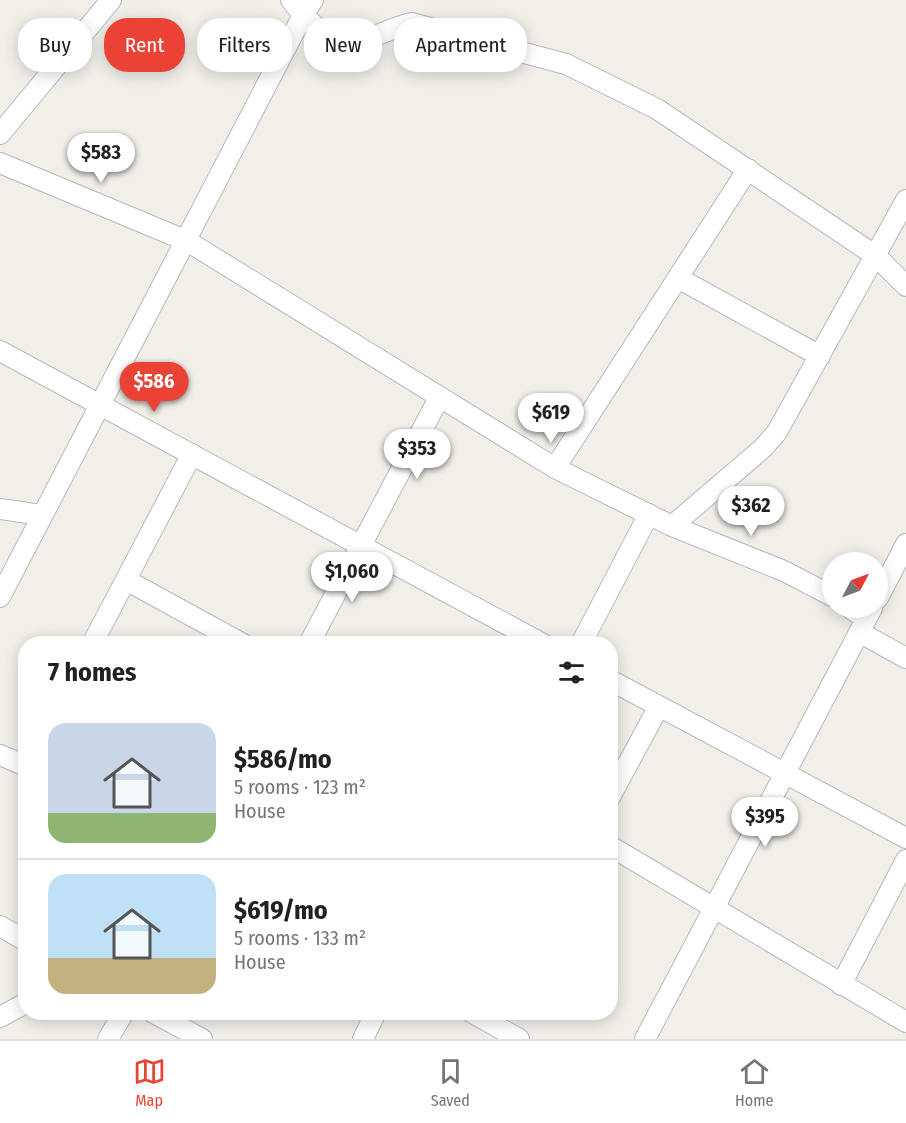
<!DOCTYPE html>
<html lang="en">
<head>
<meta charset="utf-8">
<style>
  :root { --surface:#fff; --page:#f2f2f2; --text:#202124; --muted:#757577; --line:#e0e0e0; --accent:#ea4335 }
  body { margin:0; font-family:"Fira Sans Condensed",sans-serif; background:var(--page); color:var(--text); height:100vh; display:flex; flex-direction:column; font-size:22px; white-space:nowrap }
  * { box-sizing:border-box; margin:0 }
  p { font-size:20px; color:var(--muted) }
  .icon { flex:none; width:33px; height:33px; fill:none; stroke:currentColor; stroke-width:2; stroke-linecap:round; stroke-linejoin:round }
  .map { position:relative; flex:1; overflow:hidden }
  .panel { position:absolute; left:18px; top:636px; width:600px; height:384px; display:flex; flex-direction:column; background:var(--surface); border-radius:24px; box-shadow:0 3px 15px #0003 }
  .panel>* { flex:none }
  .top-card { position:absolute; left:18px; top:18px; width:600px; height:54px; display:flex; gap:12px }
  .needle { width:39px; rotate:49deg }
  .buttons { position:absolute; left:822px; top:552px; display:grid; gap:12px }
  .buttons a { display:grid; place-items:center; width:66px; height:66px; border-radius:50%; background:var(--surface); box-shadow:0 3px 15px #0003; font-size:30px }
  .price { position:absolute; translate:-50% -51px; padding:0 14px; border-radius:21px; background:#fff; color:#222; font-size:20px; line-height:39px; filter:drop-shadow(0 2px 3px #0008) }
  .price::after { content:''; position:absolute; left:50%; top:36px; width:18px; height:14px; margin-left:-9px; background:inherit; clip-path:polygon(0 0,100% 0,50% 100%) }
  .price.on { background:var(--accent); color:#fff }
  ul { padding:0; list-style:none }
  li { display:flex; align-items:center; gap:18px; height:150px; padding:0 30px }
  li+li { border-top:2px solid var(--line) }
  li span { display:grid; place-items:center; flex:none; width:168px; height:120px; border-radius:18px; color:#555 }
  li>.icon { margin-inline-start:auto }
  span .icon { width:72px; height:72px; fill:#fffc; stroke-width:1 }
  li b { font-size:26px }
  h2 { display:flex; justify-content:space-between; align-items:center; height:72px; padding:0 30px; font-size:26px }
  .tag { padding:0 21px; border-radius:24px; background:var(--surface); box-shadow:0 3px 15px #0003; font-size:21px; line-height:54px }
  .tag.on { background:var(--accent); color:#fff }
  .tab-bar { display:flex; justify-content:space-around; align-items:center; height:84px; border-top:2px solid var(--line); background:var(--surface); font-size:16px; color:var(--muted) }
  .tab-bar a { display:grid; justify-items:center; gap:3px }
  .tab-bar .on { color:var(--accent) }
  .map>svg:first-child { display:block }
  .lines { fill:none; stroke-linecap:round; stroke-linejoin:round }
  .street-casing { stroke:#b5b8bc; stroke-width:22 }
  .street { stroke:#fff; stroke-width:20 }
</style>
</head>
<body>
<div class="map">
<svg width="906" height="1039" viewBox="0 0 906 1039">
  <rect width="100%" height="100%" fill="#f1efe8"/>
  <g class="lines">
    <defs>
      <path id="street" d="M313 0 303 15C312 23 323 35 333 39 357 50 387 28 411 23L566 64 657 109 876 256 906 286
        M0 134 111 0
        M0 163 187 241 555 468 672 526 784 571 832 596
        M678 278 820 356
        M0 351 543 644
        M555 468 748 169
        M0 509 41 515
        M672 526 763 448 777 432 906 200
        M126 580 243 644
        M0 597 303 15 291 0
        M878 598 906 544
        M850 608 866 619
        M859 632 906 658
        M92 644 192 454
        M309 644 439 398
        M581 644 649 514
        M610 680 906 838
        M0 755 26 766
        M610 797 659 706
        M610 846 906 1022
        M0 926 26 941
        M841 985 906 860
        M152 1012 202 1039
        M471 1012 519 1039
        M0 1017 26 1003
        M108 1039 124 1012
        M363 1039 376 1012
        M645 1039 872 608"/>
    </defs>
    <use href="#street" class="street-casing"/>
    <use href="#street" class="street"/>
  </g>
</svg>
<div class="buttons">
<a><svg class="needle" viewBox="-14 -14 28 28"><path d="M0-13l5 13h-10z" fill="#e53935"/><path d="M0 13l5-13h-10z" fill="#757577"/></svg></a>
</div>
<b class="price" style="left:101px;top:184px">$583</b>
<b class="price on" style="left:154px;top:413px">$586</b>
<b class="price" style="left:551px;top:444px">$619</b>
<b class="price" style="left:417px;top:480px">$353</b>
<b class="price" style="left:751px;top:537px">$362</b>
<b class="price" style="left:352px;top:603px">$1,060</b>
<b class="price" style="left:765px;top:848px">$395</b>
<div class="top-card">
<a class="tag">Buy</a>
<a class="tag on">Rent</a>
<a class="tag">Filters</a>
<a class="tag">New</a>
<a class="tag">Apartment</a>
</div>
<section class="panel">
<h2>7 homes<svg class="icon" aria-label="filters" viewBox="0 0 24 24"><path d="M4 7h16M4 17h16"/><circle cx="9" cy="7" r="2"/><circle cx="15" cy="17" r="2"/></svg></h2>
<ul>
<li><span style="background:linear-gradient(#c9d6e8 75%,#8fb573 0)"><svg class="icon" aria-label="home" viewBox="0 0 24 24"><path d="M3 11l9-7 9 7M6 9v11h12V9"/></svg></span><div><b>$586/mo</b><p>5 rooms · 123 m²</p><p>House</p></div></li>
<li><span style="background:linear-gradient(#bfe0f5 70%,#c2b280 0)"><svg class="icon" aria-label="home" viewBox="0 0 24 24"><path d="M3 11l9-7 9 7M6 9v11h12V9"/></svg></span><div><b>$619/mo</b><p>5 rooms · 133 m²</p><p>House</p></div></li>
</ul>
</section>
</div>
<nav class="tab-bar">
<a class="on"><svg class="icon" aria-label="map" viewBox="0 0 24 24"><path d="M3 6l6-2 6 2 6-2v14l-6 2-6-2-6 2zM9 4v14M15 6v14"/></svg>Map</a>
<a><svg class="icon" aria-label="saved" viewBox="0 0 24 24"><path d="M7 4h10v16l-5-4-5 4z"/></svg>Saved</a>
<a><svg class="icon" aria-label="home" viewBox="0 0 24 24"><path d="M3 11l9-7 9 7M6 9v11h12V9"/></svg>Home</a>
</nav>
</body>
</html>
